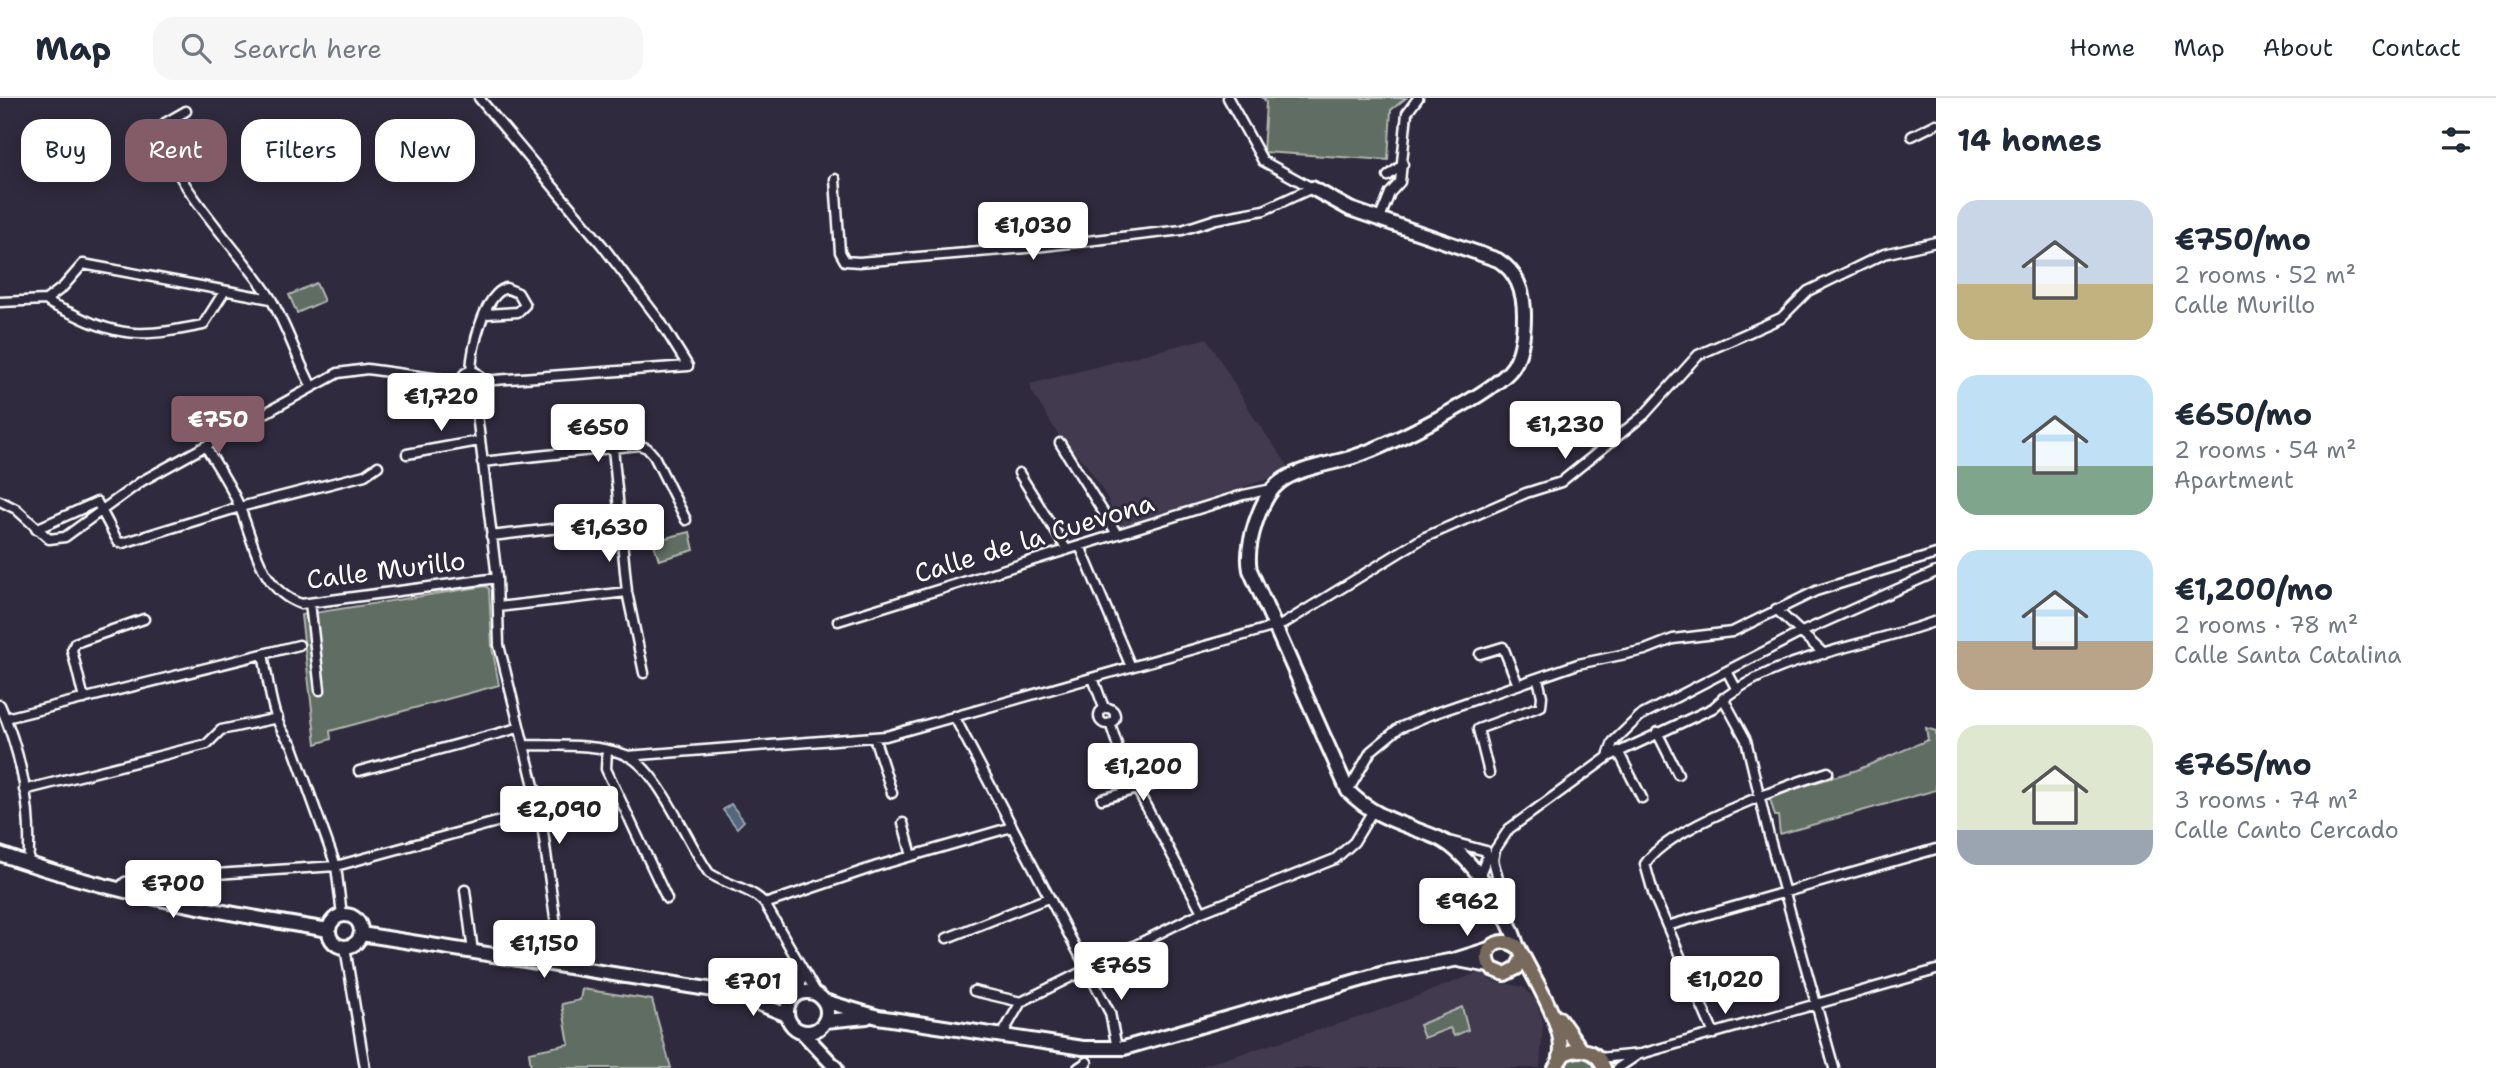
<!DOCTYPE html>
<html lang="en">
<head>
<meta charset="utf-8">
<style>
  :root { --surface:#fff; --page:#f6f6f7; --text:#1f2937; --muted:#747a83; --line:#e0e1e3; --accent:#845c67 }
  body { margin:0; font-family:"Shantell Sans",sans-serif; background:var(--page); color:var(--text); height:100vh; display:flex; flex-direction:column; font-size:26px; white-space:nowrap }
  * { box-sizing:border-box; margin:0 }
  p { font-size:23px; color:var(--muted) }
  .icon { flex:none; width:38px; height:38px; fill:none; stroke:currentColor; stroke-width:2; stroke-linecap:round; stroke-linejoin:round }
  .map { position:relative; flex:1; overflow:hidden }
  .side { display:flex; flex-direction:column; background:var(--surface); width:560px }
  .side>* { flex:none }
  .guide { position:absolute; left:21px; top:21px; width:665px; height:63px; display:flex; gap:14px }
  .price { position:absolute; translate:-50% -60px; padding:0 16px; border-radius:7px; background:#fff; color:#222; font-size:23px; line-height:46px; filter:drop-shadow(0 2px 4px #0008) }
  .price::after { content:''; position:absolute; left:50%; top:42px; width:21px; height:16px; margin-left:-10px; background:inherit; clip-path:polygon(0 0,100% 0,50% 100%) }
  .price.on { background:var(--accent); color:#fff }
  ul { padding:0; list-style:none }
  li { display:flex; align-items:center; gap:21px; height:175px; padding:0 21px }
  li span { display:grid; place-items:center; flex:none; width:196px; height:140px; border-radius:21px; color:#555 }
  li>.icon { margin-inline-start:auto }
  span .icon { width:84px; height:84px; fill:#fffc; stroke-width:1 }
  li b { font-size:30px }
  h2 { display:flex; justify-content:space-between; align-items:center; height:84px; padding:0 21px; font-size:30px }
  .chip { padding:0 24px; border-radius:21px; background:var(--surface); box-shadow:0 4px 18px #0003; font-size:24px; line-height:63px }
  .chip.on { background:var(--accent); color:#fff }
  header { display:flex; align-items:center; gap:42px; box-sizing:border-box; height:98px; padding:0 35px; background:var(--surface); border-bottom:2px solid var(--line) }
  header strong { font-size:33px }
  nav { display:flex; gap:38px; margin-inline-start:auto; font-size:24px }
  .search { width:490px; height:63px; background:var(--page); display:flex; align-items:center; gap:18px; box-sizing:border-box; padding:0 24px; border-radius:21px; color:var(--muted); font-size:26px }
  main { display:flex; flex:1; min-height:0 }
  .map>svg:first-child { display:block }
  .built { fill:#423a50 }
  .green { fill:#616d62; stroke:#b0b6b0; stroke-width:2 }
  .water { fill:#52677d; stroke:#97a4b1; stroke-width:2 }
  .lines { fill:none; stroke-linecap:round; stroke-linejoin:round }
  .street-casing { stroke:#fff; stroke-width:13 }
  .secondary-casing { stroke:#fff; stroke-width:18 }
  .primary-casing { stroke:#fff; stroke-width:18 }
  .street { stroke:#2f2a3d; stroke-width:8 }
  .secondary { stroke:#2f2a3d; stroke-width:12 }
  .primary { stroke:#77695c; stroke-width:12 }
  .labels { text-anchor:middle; stroke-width:6; stroke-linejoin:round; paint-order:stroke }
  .street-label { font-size:26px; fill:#fff; stroke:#2f2a3d }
</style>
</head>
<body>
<header>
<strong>Map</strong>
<div class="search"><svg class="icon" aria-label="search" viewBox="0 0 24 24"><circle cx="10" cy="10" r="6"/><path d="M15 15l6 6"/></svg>Search here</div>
<nav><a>Home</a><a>Map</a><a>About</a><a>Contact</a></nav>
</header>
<main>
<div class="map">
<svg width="1936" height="970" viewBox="0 0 1936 970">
  <rect width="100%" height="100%" fill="#2f2a3d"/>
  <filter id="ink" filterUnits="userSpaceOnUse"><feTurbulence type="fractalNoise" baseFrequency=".0143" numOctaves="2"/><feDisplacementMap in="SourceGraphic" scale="14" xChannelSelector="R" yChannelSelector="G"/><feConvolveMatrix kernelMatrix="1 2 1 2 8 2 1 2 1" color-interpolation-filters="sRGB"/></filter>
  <g filter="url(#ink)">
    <path class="built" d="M1207 240 1255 321 1292 373 1117 430 1108 401 1086 366 1061 341 1032 294 1030 286Z
      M1480 874 1494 884 1524 889 1536 903 1543 924 1540 970H1195L1367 917Z"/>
    <path class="green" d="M1263 0H1406L1391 12 1388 62 1263 54 1266 4Z
      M316 185 324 203 297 215 289 197Z
      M690 434 694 452 659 462 653 443Z
      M486 488 489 491 492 549 499 587 330 633 331 641 316 646 301 517Z
      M1926 630 1936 633V692L1780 736 1778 718H1775L1770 701 1774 697 1857 672 1928 642Z
      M582 891 652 902 671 970H531L529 954 569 946 562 906 580 902Z
      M1462 909 1468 932 1454 938 1450 930 1424 940 1419 927Z
      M1578 956 1593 960 1599 970H1561L1565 963Z"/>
    <path class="water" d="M731 706 744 723 737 730 723 712Z"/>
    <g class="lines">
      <defs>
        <path id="street" d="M479 0 602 147 660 223 688 268 481 283
          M1228 0 1263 63 1312 90
          M186 13 165 25C153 70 248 160 271 201 287 229 297 261 312 289
          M1912 38 1936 26
          M1388 78 1403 66
          M835 81 840 154 845 163 859 164 1026 150 1182 132 1216 121 1264 112 1312 90
          M1380 120 1390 95 1400 84 1407 15 1418 0
          M46 202C54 210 66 212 75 217 124 242 151 237 203 227L224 194
          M0 204 46 202 63 189 83 166 271 201
          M462 282a9 9 0 1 1 18 0a9 9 0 1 1-18 0Z
          M471 273C472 251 483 198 506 190L518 195 525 207 518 214 486 216
          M474 292 497 480 499 547 540 712 560 856
          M1060 345 1117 436
          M206 349C217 368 232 389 240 410 254 444 260 492 301 506L497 480
          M613 350 627 494 644 575
          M407 356 479 343
          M482 364 639 347 647 350 654 358 686 422
          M1019 375 1067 452
          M0 403 16 411 49 441 65 439 142 383 338 275 367 271 462 284
          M36 431 97 404 118 444 123 445 240 409 365 377 378 368
          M491 438 620 423
          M1080 448 1131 569
          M310 505 320 592
          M498 509 627 494
          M1776 511 1824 556
          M838 523 1243 397 1272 391
          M263 556C269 584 271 625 292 646L336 768 342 817
          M1480 556 1503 549 1518 587
          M1727 573 1737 592
          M1093 580 1104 610
          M1723 600 1746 642 1769 738 1834 970
          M84 601 72 552 75 545 144 521
          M0 607C21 654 33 714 28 766
          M1099 618a8 8 0 1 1 16 0a8 8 0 1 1-16 0Z
          M954 618 1110 915 1117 950
          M6 620 299 547
          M1110 625 1117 646
          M1657 634 1678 676
          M874 639 892 695
          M524 647C557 648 595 645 626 657 658 670 687 744 709 775 726 787 752 790 765 806L817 896
          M607 652 606 671 667 801
          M1618 653 1642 700
          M627 658 886 638 1283 526 1423 440 1526 395 1561 384 1644 317 1698 257 1781 220 1808 193 1884 156 1936 144
          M1608 658 1613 644 1640 618 1802 534 1936 474
          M359 673 518 630
          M1489 675 1478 631 1541 608 1542 598 1538 581
          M1137 691 1202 814
          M24 692 207 646 221 632 278 620
          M1348 693 1371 653 1399 630 1427 618 1578 566 1645 552 1673 541 1732 534 1816 493 1936 456
          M1102 701 1176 680
          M903 725 912 758
          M1445 742 1486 753
          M1479 779 1487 759 1486 753
          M117 792 125 784 142 781 336 768 540 712
          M465 792 473 854
          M765 806 877 768 1012 729
          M1502 809 1503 800 1493 762 1495 752 1509 731 1608 659 1713 610C1766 558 1867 549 1936 523
          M1667 828 1936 751
          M947 840 1048 800
          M345 849 365 970
          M974 893 1021 904
          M801 895V869
          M1714 936 1654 798 1645 766C1667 730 1787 687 1828 674
          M1002 937 1021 904 1202 814 1335 761 1354 744 1372 714
          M1599 960 1641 956 1936 872
          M1078 970 1087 964
          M1618 970 1636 958"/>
        <path id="secondary" d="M1312 90 1350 111 1498 162C1517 174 1524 195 1524 217 1524 234 1522 255 1513 269 1494 296 1389 347 1356 358 1333 366 1300 369 1280 384 1260 399 1245 448 1250 472L1348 693C1374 720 1405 726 1438 740 1470 755 1508 815 1517 847
          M0 756C107 794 216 814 329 832
          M329 833a16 16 0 1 1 32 0a16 16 0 1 1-32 0Z
          M361 836 733 895 794 899
          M1458 862 1490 868
          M787 914a20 20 0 1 1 40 0a20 20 0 1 1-40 0Z
          M750 902 787 917
          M824 903 878 919 1083 950H1124L1384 875 1454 862 1489 851
          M825 923 867 919
          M802 934 836 970"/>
        <path id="primary" d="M1522 860 1517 870 1505 876 1492 871C1478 850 1502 835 1519 850 1532 878 1567 930 1560 959
          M1559 920 1581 951
          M1555 970 1564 956C1582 948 1597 952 1604 970"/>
      </defs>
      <use href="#street" class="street-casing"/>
      <use href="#secondary" class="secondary-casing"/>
      <use href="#primary" class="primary-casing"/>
      <use href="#street" class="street"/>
      <use href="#secondary" class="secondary"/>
      <use href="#primary" class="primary"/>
    </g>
  </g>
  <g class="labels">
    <g class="street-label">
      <text transform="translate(1034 440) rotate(-17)" y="9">Calle de la Cuevona</text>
      <text transform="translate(386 472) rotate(-7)" y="9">Calle Murillo</text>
    </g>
  </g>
</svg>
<b class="price" style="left:1033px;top:164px">€1,030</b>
<b class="price" style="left:441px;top:335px">€1,720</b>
<b class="price on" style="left:218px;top:358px">€750</b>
<b class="price" style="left:1565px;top:363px">€1,230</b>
<b class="price" style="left:598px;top:366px">€650</b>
<b class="price" style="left:609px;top:466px">€1,630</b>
<b class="price" style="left:1143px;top:705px">€1,200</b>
<b class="price" style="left:559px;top:748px">€2,090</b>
<b class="price" style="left:173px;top:822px">€700</b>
<b class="price" style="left:1467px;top:840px">€962</b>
<b class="price" style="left:544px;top:882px">€1,150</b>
<b class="price" style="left:1121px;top:904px">€765</b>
<b class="price" style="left:1725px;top:918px">€1,020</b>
<b class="price" style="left:753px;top:920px">€701</b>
<div class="guide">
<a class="chip">Buy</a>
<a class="chip on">Rent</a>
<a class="chip">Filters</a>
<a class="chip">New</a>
</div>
</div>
<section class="side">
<h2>14 homes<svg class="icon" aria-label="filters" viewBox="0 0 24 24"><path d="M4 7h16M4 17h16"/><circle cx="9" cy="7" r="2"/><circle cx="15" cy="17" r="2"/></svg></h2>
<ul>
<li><span style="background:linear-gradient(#c9d6e8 60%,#c2b280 0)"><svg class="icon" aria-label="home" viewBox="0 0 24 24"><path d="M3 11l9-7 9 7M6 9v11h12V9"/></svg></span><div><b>€750/mo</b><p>2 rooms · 52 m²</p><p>Calle Murillo</p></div></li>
<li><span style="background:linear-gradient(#bfe0f5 65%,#7fa58c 0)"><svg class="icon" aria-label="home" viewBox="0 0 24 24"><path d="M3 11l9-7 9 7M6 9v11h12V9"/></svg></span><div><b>€650/mo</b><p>2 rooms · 54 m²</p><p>Apartment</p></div></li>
<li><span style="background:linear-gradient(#bfe0f5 65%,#b9a48a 0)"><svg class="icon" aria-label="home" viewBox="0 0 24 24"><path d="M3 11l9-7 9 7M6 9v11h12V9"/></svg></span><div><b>€1,200/mo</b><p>2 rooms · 78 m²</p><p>Calle Santa Catalina</p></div></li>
<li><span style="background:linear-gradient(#dfe7d0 75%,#9aa5b1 0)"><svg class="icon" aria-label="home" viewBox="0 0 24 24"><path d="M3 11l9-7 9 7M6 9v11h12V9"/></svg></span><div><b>€765/mo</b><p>3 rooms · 74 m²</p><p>Calle Canto Cercado</p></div></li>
</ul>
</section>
</main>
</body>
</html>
